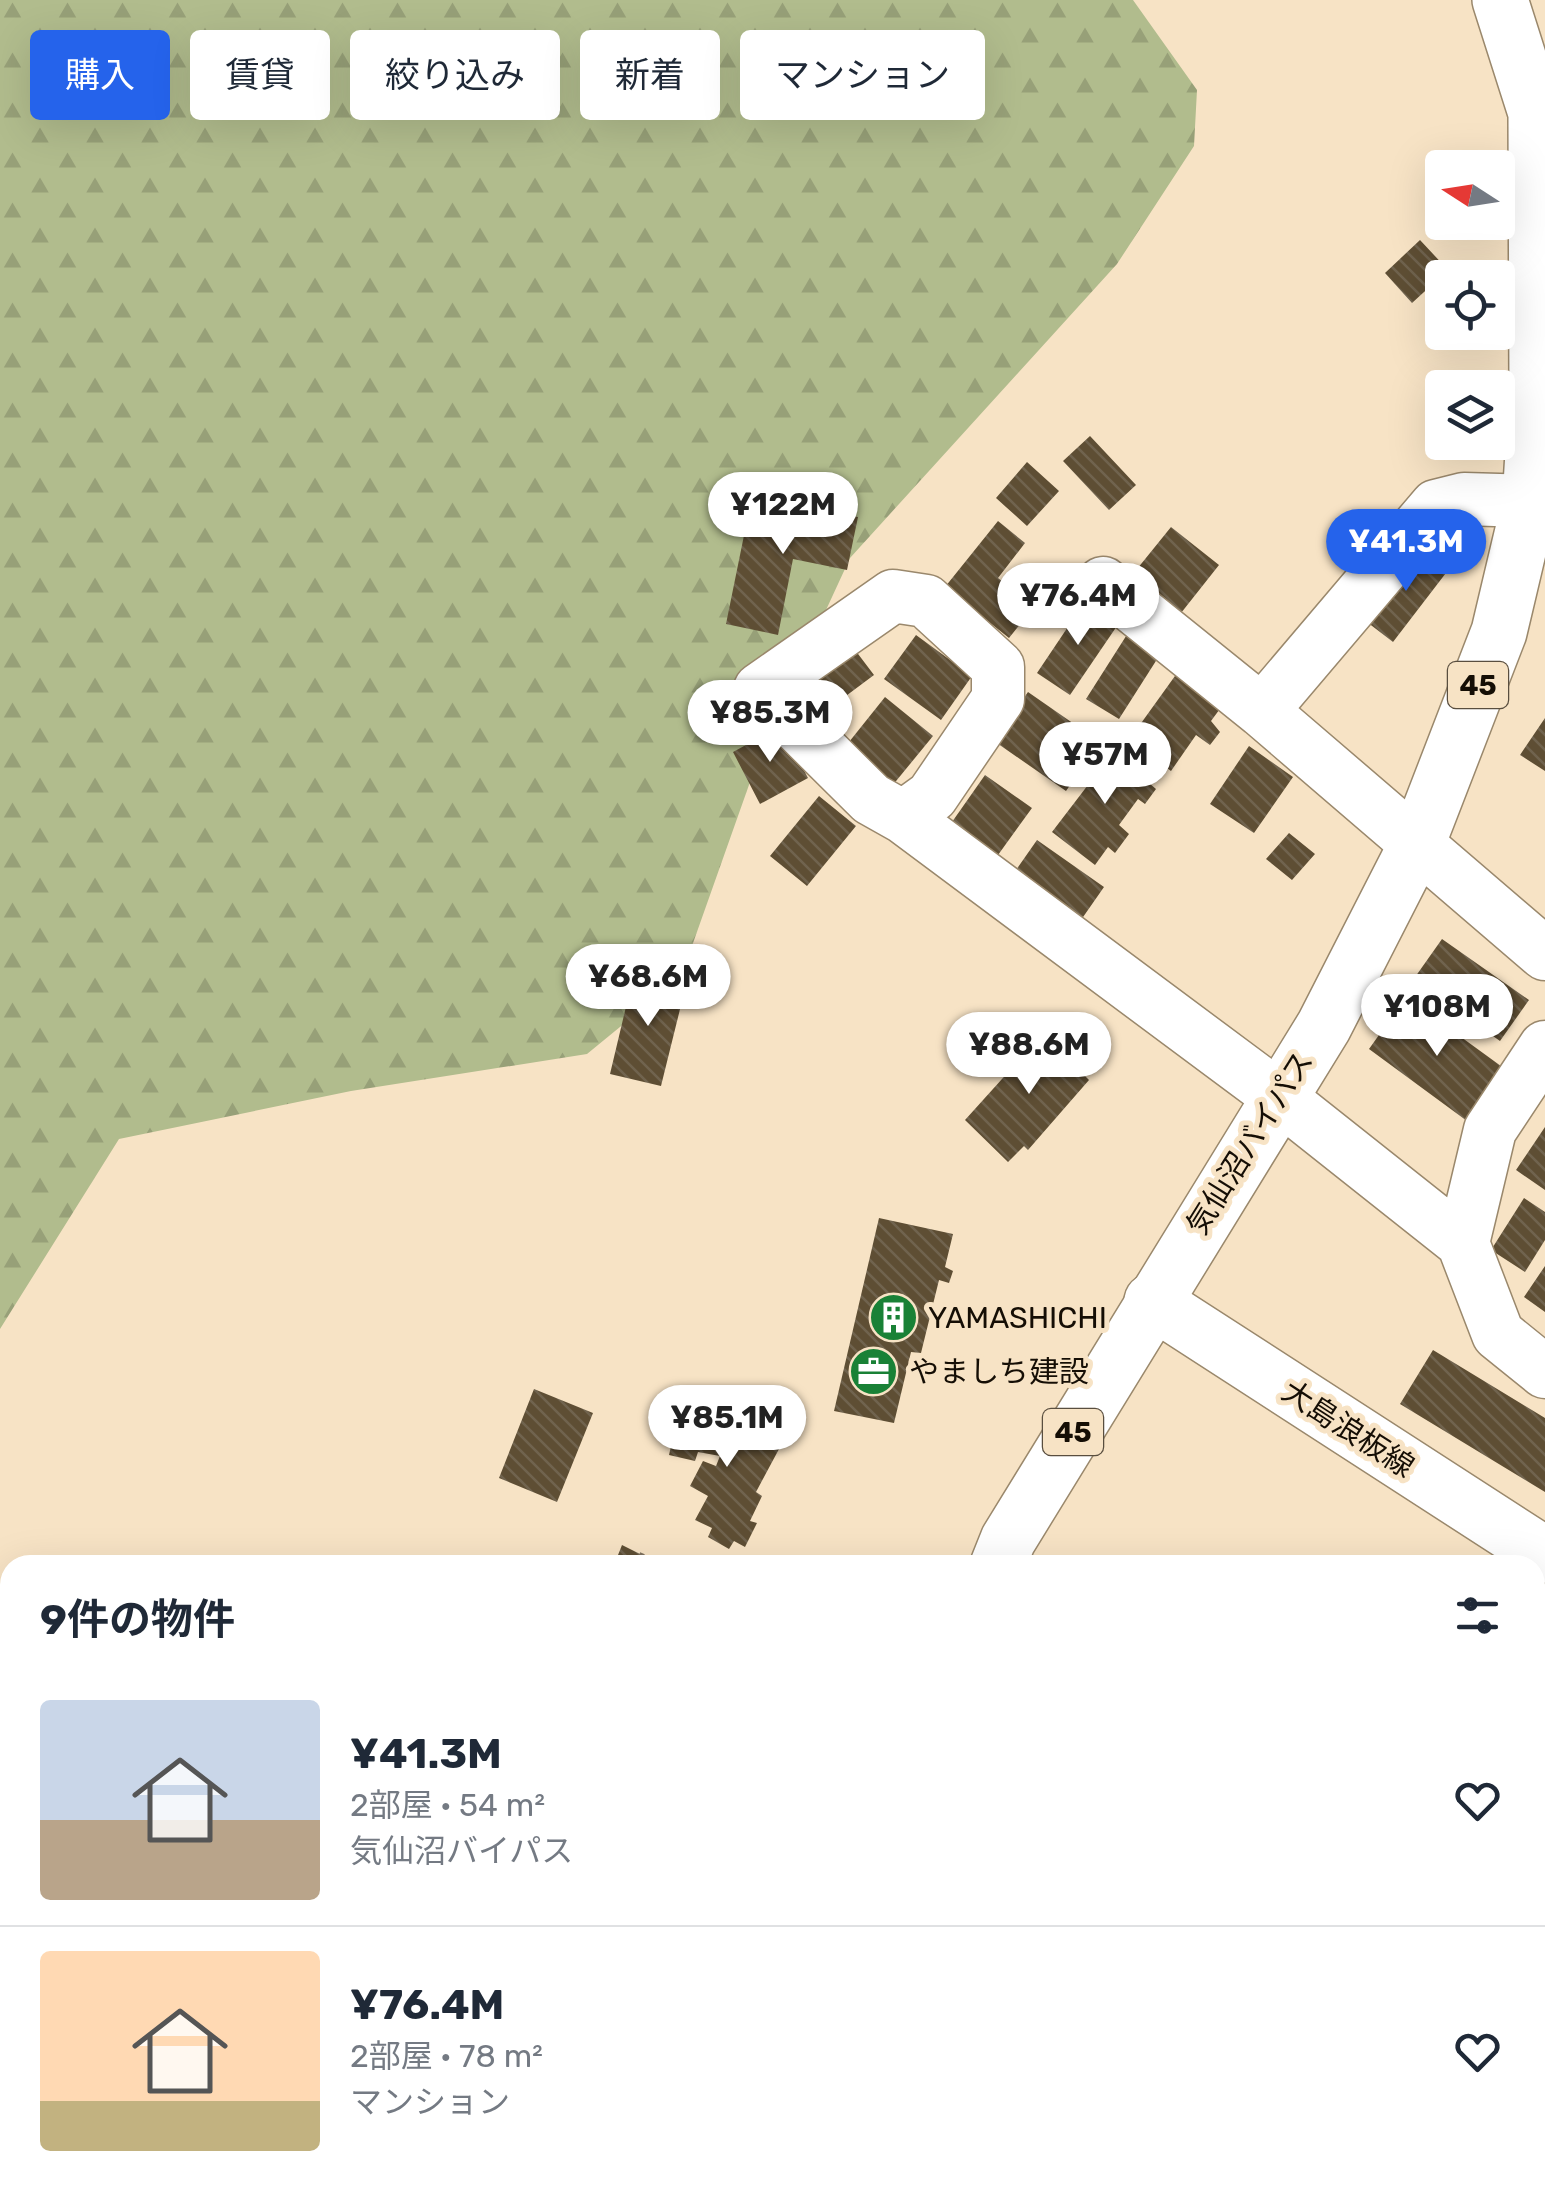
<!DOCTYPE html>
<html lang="ja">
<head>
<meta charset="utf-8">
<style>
  :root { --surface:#fff; --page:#f2f2f3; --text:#1f2937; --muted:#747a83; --line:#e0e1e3; --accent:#2563eb }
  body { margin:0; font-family:Rubik,"Noto Sans JP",sans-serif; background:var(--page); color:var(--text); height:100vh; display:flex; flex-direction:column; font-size:38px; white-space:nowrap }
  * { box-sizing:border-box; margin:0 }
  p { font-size:32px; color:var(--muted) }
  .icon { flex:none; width:55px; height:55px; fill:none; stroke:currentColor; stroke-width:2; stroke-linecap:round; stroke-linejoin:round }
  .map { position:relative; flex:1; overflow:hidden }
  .sheet { position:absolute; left:0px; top:1555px; width:1545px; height:642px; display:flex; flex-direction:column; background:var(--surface); border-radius:30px 30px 0 0; box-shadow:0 10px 40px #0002 }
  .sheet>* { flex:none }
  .banner { position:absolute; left:30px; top:30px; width:1000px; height:90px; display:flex; gap:20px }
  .needle { width:65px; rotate:282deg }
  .tools { position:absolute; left:1425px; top:150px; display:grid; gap:20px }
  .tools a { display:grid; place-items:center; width:90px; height:90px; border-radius:10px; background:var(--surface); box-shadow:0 10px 40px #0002; font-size:50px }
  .price { position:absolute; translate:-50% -85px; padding:0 22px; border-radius:35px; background:#fff; color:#222; font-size:32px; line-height:65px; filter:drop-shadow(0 2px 5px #0008) }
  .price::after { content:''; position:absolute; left:50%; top:60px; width:30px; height:22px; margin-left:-15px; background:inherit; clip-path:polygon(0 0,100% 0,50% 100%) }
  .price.active { background:var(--accent); color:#fff }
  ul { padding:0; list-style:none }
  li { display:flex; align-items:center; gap:30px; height:250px; padding:0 40px }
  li+li { border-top:2px solid var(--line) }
  li span { display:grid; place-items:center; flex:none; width:280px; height:200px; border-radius:10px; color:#555 }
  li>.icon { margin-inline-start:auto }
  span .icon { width:120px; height:120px; fill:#fffc; stroke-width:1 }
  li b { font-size:42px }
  h2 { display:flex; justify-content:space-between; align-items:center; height:120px; padding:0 40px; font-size:42px }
  .tag { padding:0 35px; border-radius:10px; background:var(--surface); box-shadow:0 10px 40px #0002; font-size:35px; line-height:90px }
  .tag.active { background:var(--accent); color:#fff }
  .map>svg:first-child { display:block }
  .forest { fill:url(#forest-firs) }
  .building { fill:url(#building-back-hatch) }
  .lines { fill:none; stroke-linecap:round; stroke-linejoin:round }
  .minor-casing { stroke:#9a886c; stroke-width:55 }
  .major-casing { stroke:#9a886c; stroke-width:58 }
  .highway-casing { stroke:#9a886c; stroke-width:58 }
  .path { stroke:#7f725f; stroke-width:6; stroke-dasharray:5 5; stroke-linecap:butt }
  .minor { stroke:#fff; stroke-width:52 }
  .major { stroke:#fff; stroke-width:55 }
  .highway { stroke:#fff; stroke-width:55 }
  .labels { text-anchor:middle; stroke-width:10; stroke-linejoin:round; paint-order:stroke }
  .shield { fill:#f7e3c5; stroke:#594e3f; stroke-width:2.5 }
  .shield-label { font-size:28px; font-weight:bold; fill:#150e05 }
  .street-label { font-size:30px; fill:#150e05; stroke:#f7e3c5 }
  .poi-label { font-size:30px; fill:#150e05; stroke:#f7e3c5; text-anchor:start }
</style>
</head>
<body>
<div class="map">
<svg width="1545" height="2196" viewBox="0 0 1545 2196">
  <defs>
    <pattern id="forest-firs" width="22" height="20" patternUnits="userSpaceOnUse" patternTransform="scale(2.5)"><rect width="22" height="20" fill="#b1bc8d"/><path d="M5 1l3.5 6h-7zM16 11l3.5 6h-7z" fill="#97a078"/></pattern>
    <pattern id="building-back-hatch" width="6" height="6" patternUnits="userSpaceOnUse" patternTransform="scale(2.5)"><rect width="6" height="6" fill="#5e4e34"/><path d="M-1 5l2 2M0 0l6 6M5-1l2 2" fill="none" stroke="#70634e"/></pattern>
  </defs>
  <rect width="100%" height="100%" fill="#f7e3c5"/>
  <path class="forest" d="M0 0H1133L1197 90 1194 146 1117 264 850 558 761 751 681 977 587 1054 351 1091 119 1139 0 1329Z"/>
  <path class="building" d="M1420 240 1448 270 1412 303 1385 273Z
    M1090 436 1136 485 1109 510 1063 461Z
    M1027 462 1059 491 1027 526 996 498Z
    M752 496 858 517 847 570 793 559 778 635 726 624Z
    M998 521 1025 543 998 578 1034 607 1009 638 945 587Z
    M1171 527 1219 565 1181 613 1133 574Z
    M1418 546 1449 569 1393 642 1363 619Z
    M1086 600 1119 623 1070 695 1037 673Z
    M1128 633 1161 653 1119 719 1086 699Z
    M916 635 972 676 941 720 884 679Z
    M849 642 874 675 807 725 782 692Z
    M1180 669 1225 702 1211 721 1220 732 1210 745 1196 735 1171 771 1129 740Z
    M1028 692 1100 742 1066 791 994 741Z
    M885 697 933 736 892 786 845 747Z
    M1545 718V771L1520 755Z
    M781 726 808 778 760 804 733 752Z
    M1249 746 1293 777 1254 833 1210 804Z
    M1117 747 1154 776 1149 783 1156 789 1145 804 1138 799 1119 825 1129 834 1115 853 1108 847 1095 865 1052 832Z
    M985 775 1032 808 998 855 952 822Z
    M819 796 856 826 807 886 770 856Z
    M1289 833 1315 854 1292 880 1266 859Z
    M1037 840 1104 887 1074 930 1007 883Z
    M1442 939 1529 1000 1500 1041 1413 980Z
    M634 973 686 985 661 1086 610 1074Z
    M1406 997 1505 1069 1467 1121 1369 1049Z
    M1048 1028 1079 1059 1073 1064 1089 1080 1028 1150 1024 1146 1008 1162 965 1120Z
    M1545 1127V1190L1516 1170Z
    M1524 1198 1545 1212V1240L1525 1272 1491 1250Z
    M879 1218 953 1234 945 1267 953 1271 949 1283 939 1280 921 1353 911 1352 894 1423 834 1411Z
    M1545 1266V1312L1524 1297Z
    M1433 1350 1545 1418V1492L1400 1404Z
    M534 1389 593 1413 557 1502 499 1478Z
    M679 1411 739 1423 743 1416 786 1436 756 1492 762 1496 750 1521 757 1523 745 1547 734 1541 729 1549 708 1537 712 1528 695 1520 708 1496 690 1486 703 1461 716 1466 720 1456 698 1452 695 1461 669 1455Z
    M622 1545 662 1565H614Z
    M10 1657V1691L0 1692V1658Z
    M1535 1861 1545 1866V2048L1535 2069Z
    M10 1942V1993L0 1995V1944Z
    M2 2025 10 2089 0 2090V2026Z"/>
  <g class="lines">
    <defs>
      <path id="minor" d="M1103 583 1262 711 1545 954
        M1262 711 1436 506 1464 499 1530 501
        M903 817 932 796 998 699V667L926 601 893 596 760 689 871 799 903 817 1279 1097 1463 1243
        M1545 1047 1490 1130 1463 1243 1498 1334 1545 1372
        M0 1789 10 1793
        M0 2133 10 2134
        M857 2188 915 2196"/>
      <path id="major" d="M1152 1301 1545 1555"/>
      <path id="highway" d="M998 1565 1008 1540 1324 1026 1417 844 1499 632 1530 501 1537 389 1536 113 1500 0
        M832 2196 833 2188"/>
    </defs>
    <use href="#minor" class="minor-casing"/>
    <use href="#major" class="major-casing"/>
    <use href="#highway" class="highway-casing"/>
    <path class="path" d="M639 1555 662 1565"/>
    <use href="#minor" class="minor"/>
    <use href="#major" class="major"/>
    <use href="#highway" class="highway"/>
  </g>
  <defs>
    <symbol id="building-disc" viewBox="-11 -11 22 22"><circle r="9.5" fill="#198136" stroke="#f7e3c5"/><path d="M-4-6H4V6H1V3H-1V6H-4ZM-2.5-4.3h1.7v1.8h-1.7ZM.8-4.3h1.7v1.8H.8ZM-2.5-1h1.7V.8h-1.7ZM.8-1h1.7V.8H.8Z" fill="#fff"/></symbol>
    <symbol id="office-disc" viewBox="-11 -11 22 22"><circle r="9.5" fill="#198136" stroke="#f7e3c5"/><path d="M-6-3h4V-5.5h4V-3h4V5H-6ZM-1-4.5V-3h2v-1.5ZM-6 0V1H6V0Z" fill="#fff"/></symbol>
  </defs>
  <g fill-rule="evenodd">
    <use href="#building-disc" x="866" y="1290" width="55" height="55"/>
    <use href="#office-disc" x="846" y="1344" width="55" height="55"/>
  </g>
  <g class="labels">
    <g class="shield">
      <rect x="1448" y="662" width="60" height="46" rx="8"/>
      <rect x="1043" y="1409" width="60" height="46" rx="8"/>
    </g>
    <g class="shield-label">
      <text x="1478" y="695">45</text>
      <text x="1073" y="1442">45</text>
    </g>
    <g class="street-label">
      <text transform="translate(1250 1143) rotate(-58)" y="10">気仙沼バイパス</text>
      <text transform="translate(1348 1429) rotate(33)" y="10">大島浪板線</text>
    </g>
    <g class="poi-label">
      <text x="928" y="1328">YAMASHICHI</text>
      <text x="909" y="1382">やましち建設</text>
    </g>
  </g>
</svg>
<div class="tools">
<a><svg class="needle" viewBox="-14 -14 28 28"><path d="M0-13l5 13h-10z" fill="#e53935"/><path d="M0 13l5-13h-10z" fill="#747a83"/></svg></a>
<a><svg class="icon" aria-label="locate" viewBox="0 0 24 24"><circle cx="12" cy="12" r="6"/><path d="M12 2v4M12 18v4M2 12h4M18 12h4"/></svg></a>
<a><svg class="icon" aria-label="layers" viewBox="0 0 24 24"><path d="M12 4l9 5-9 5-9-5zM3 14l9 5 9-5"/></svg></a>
</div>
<b class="price" style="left:783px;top:557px">¥122M</b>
<b class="price active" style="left:1406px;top:594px">¥41.3M</b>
<b class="price" style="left:1078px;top:648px">¥76.4M</b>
<b class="price" style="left:770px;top:765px">¥85.3M</b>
<b class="price" style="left:1105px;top:807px">¥57M</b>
<b class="price" style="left:648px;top:1029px">¥68.6M</b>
<b class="price" style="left:1437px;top:1059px">¥108M</b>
<b class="price" style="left:1029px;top:1097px">¥88.6M</b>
<b class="price" style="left:727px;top:1470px">¥85.1M</b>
<div class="banner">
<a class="tag active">購入</a>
<a class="tag">賃貸</a>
<a class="tag">絞り込み</a>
<a class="tag">新着</a>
<a class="tag">マンション</a>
</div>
<section class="sheet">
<h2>9件の物件<svg class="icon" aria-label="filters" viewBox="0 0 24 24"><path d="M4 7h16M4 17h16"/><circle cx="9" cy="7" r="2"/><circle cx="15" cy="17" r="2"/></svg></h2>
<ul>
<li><span style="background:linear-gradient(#c9d6e8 60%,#b9a48a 0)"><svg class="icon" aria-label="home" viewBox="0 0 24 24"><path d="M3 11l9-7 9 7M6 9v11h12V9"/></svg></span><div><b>¥41.3M</b><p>2部屋 · 54 m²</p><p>気仙沼バイパス</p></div><svg class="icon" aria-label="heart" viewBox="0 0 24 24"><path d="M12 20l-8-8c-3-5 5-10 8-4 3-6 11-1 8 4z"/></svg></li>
<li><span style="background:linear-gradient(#ffd9b3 75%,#c2b280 0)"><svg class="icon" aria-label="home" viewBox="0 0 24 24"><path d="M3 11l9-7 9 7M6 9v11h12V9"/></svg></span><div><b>¥76.4M</b><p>2部屋 · 78 m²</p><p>マンション</p></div><svg class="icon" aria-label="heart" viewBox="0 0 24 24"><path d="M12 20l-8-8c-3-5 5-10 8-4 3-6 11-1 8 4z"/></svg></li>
</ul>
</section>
</div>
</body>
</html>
